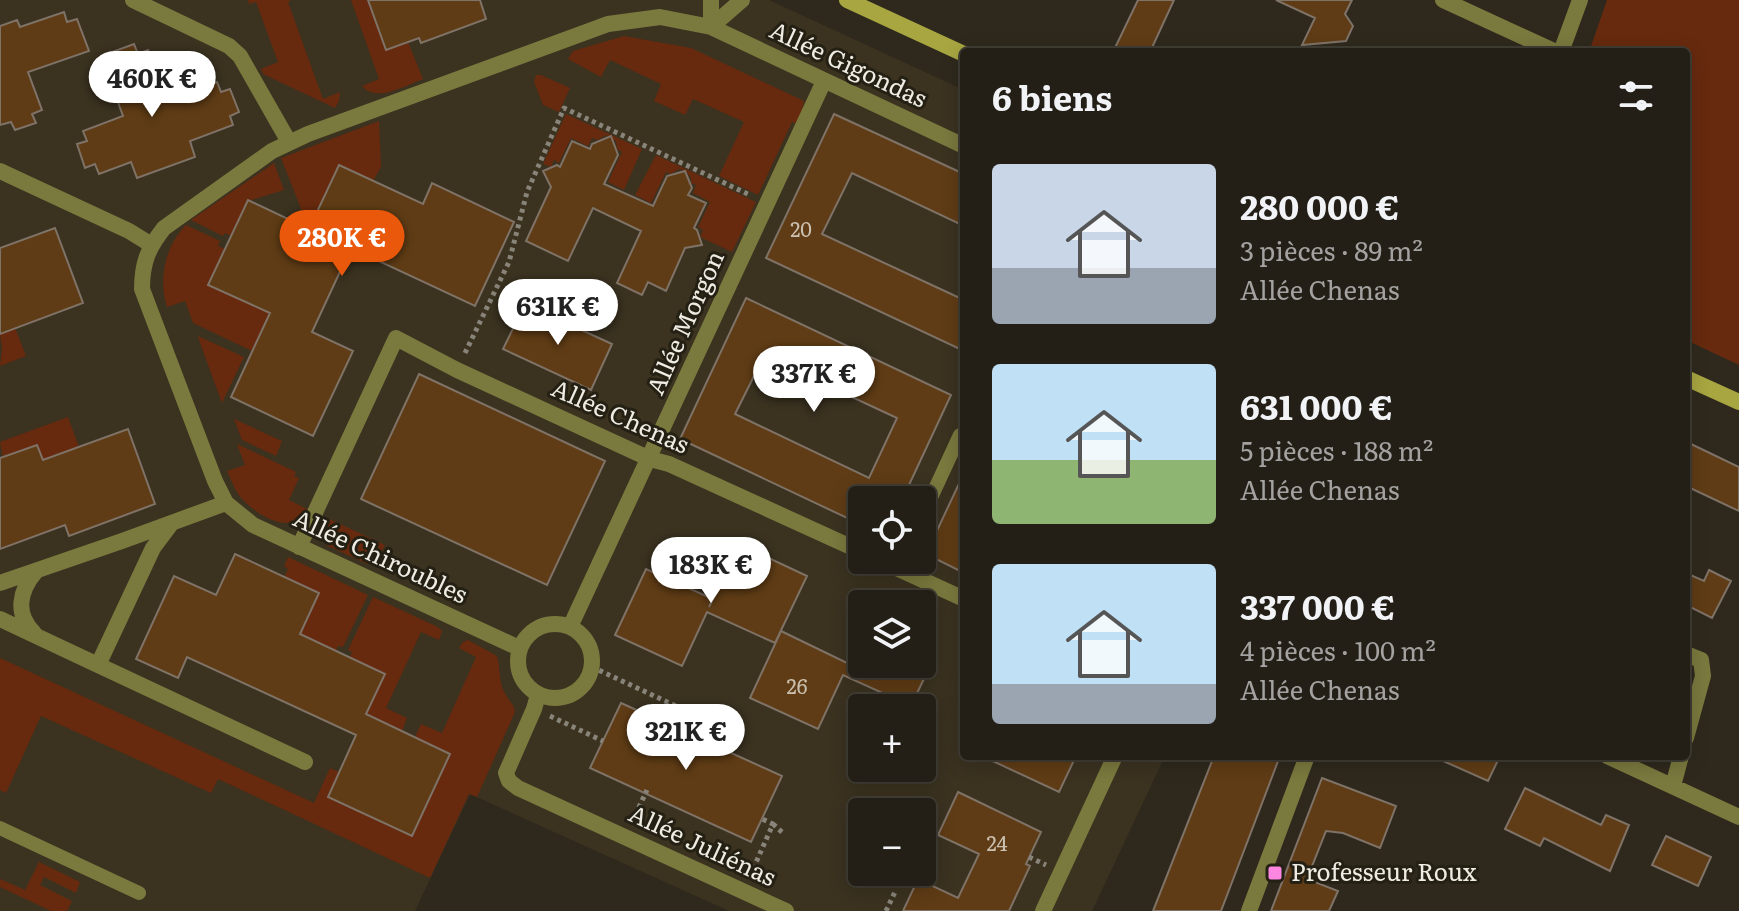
<!DOCTYPE html>
<html lang="fr">
<head>
<meta charset="utf-8">
<style>
  :root { --surface:#231f16; --page:#2f2c23; --text:#f1f3f6; --muted:#a3a2a1; --line:#403d35; --accent:#ea580c }
  body { margin:0; font-family:Literata,serif; background:var(--page); color:var(--text); height:100vh; display:flex; flex-direction:column; font-size:30px; white-space:nowrap }
  * { box-sizing:border-box; margin:0 }
  p { font-size:26px; color:var(--muted) }
  .icon { flex:none; width:44px; height:44px; fill:none; stroke:currentColor; stroke-width:2; stroke-linecap:round; stroke-linejoin:round }
  .map { position:relative; flex:1; overflow:hidden }
  .side { position:absolute; left:960px; top:48px; width:730px; height:712px; display:flex; flex-direction:column; background:var(--surface); border-radius:8px; box-shadow:0 4px 20px #0003,0 0 0 2px var(--line) }
  .side>* { flex:none }
  .fabs { position:absolute; left:848px; top:486px; display:grid; gap:16px }
  .fabs a { display:grid; place-items:center; width:88px; height:88px; border-radius:8px; background:var(--surface); box-shadow:0 4px 20px #0003,0 0 0 2px var(--line); font-size:40px }
  .price { position:absolute; translate:-50% -68px; padding:0 18px; border-radius:28px; background:#fff; color:#222; font-size:26px; line-height:52px; filter:drop-shadow(0 2px 4px #0008) }
  .price::after { content:''; position:absolute; left:50%; top:48px; width:24px; height:18px; margin-left:-12px; background:inherit; clip-path:polygon(0 0,100% 0,50% 100%) }
  .price.selected { background:var(--accent); color:#fff }
  ul { padding:0; list-style:none }
  li { display:flex; align-items:center; gap:24px; height:200px; padding:0 32px }
  li span { display:grid; place-items:center; flex:none; width:224px; height:160px; border-radius:8px; color:#555 }
  li>.icon { margin-inline-start:auto }
  span .icon { width:96px; height:96px; fill:#fffc; stroke-width:1 }
  li b { font-size:34px }
  h2 { display:flex; justify-content:space-between; align-items:center; height:96px; padding:0 32px; font-size:34px }
  .map>svg:first-child { display:block }
  .built { fill:#3b3220; fill-rule:evenodd }
  .green { fill:#672a0e }
  .building { fill:#5f3c15; stroke:#7f7267; stroke-width:2; fill-rule:evenodd }
  .lines { fill:none; stroke-linecap:round; stroke-linejoin:round }
  .path { stroke:#89847a; stroke-width:5; stroke-dasharray:4 4; stroke-linecap:butt }
  .lane { stroke:#7a793e; stroke-width:14 }
  .street { stroke:#7a793e; stroke-width:16 }
  .secondary { stroke:#a8a641; stroke-width:16 }
  .poi-dot { fill:#fd86e1; stroke:#252014; stroke-width:3 }
  .labels { text-anchor:middle; stroke-width:6; stroke-linejoin:round; paint-order:stroke }
  .number-label { font-size:20px; fill:#cbc0b0 }
  .street-label { font-size:24px; fill:#efece4; stroke:#252014 }
  .poi-label { font-size:24px; fill:#efece4; stroke:#252014; text-anchor:start }
</style>
</head>
<body>
<div class="map">
<svg width="1739" height="911" viewBox="0 0 1739 911">
  <rect width="100%" height="100%" fill="#2f291d"/>
  <path class="built" d="M0 0H769L964 90V756H1165L1092 911H729L470 794 415 911H0ZM862 500H922V560H862ZM862 604H922V664H862ZM862 708H922V768H862ZM862 812H922V872H862Z"/>
  <path class="green" d="M248 0H291L288 2 323 99 340 92 339 101 335 108 263 74 261 69 278 62 256 2 249 4Z
    M351 0H367L386 49 408 42 423 79C404 86 377 103 362 86L379 79Z
    M1607 0H1739V365L1686 340V52H1589Z
    M624 36 691 48 804 101 799 125 792 122 758 195 719 176 744 122 693 99 685 115 654 101 661 84 610 60 601 77 568 59 573 51Z
    M536 75H541L570 88 559 112 543 105 534 82Z
    M566 114 642 149 624 190 608 182 622 152 617 149 616 141 606 135 598 140 592 138 588 146 571 138 559 163 554 160 551 167 543 164Z
    M379 121 381 167 373 181 339 165 309 229 281 158Z
    M656 155 756 202 732 252 700 237 703 230 698 227 710 202 693 193 696 185 691 183V178L685 170 679 169 671 174 666 172 651 203 635 195Z
    M274 163 284 190 248 201 231 236 225 233 223 236 191 220Z
    M186 225 220 241 218 246 225 249 209 285 270 313 252 351 193 323 185 301 167 307C158 279 165 246 186 225Z
    M15 328 26 356 0 366 2 349 0 334Z
    M198 336 244 357 222 403 200 343Z
    M68 417 79 447 43 460 3 457 0 442Z
    M234 419 282 441 276 456 242 440Z
    M237 444 296 472 294 476 299 478 289 500 307 509C292 537 260 517 243 500 235 492 232 481 227 471L245 465Z
    M325 517 385 545 378 559 367 564 326 545 321 533Z
    M288 557 368 595 343 647 338 646 336 651 300 634 319 593 284 577 288 569 284 566Z
    M373 597 438 627 442 631 439 640 421 632 386 708 407 718 402 731 366 714 385 674 350 657 352 652 348 650Z
    M468 640 497 656C501 669 498 683 506 695 510 703 514 703 515 712L477 797 469 794 430 878 218 779 211 793 41 716 6 793 0 790V658L314 803 330 768 339 772 328 797 412 835 450 754 415 737 421 724 442 733 476 657 459 648 463 642Z
    M39 862 80 882 76 893 44 877 40 885 72 901 67 911H51L0 887V879L25 890Z"/>
  <path class="building" d="M368 0H480L486 19 421 43 419 38 386 50Z
    M1138 0H1174L1150 52H1113Z
    M1276 0H1352L1345 14 1353 26 1346 41 1302 45 1315 18Z
    M64 12 67 22 77 19 89 51 28 72 42 110 32 114 36 123 15 130 11 122 0 125V26L17 20 20 27Z
    M134 44 138 54 148 50 166 101 217 82 221 92 230 89 239 112 230 116 233 125 190 141 195 157 137 178 131 162 99 174 95 164 85 168 77 144 87 141 83 131 123 116 101 56Z
    M834 114 964 174V226L852 173 822 234 964 300V351L766 258Z
    M611 136 618 155 604 184 653 206 667 176 685 171 692 188 688 195 706 203 694 228 697 230 702 245 685 248 666 291 648 282 642 295 617 283 641 231 593 208 568 261 526 241 551 187 543 171 557 165 560 167 572 141 590 149 592 144Z
    M339 165 423 204 432 183 514 222 475 306 351 248 312 332 353 351 313 436 231 397 270 313 208 285 248 200 309 229Z
    M55 228 83 303 0 334V248Z
    M746 298 951 395 902 500H862V525L680 439ZM764 356 897 418 869 478 735 414Z
    M525 304 612 344 591 390 503 349Z
    M419 374 605 461 547 585 361 499Z
    M128 429 155 504 69 536 65 525 0 549V458L37 445 43 460Z
    M1691 444 1739 467V511L1686 486V455Z
    M964 473V573L926 554Z
    M739 544 807 576 775 643 707 612 682 666 615 635 646 569 713 599 709 607Z
    M235 554 319 593 300 634 385 674 366 714 450 754 412 836 328 797 356 735 187 657 178 678 136 659 174 576 216 595Z
    M1709 570 1731 581 1712 618 1686 605V573L1704 581Z
    M781 631 849 664H931L911 706 843 675 818 729 750 698Z
    M621 703 782 776 751 842 590 768Z
    M982 756H1076L1059 792Z
    M1214 756H1280L1221 911H1153Z
    M1432 756H1500L1488 781Z
    M1322 778 1396 806 1380 848 1343 833 1326 831 1307 879 1338 891 1329 911H1271Z
    M1525 788 1601 825 1606 815 1629 825 1610 871 1544 838 1540 846 1505 829Z
    M958 792 1041 832 1026 864 1030 866 1009 911H903L918 879 958 898 979 854 938 835Z
    M1666 836 1711 857 1698 886 1652 865Z"/>
  <g class="lines">
    <path class="path" d="M465 353 509 262 527 192 564 108 750 195
      M592 667 691 713 680 737
      M550 716 603 741
      M662 721 670 704
      M632 822 647 790
      M773 824 783 833
      M1029 857 1046 865
      M750 876 773 824 762 819
      M886 911 895 892"/>
    <path class="lane" d="M922 517 960 435
      M0 828 139 893"/>
    <path class="street" d="M133 0 229 46 240 56 289 142
      M711 0V27
      M1443 0 1556 52
      M711 27 742 0
      M1561 52 1580 0
      M0 171 129 231 150 244
      M299 547 396 338 457 370 650 459 669 464 862 552
      M879 560 964 599
      M0 583 122 541 226 503
      M0 619 98 665 153 548 171 524
      M518 661a37 37 0 1 1 74 0a37 37 0 1 1-74 0Z
      M570 627 824 81
      M34 633C14 613 20 590 36 571
      M519 648 253 525 226 503 215 481 142 289C142 263 148 248 164 228L272 151 308 134 608 24 660 17 711 27 964 146
      M1686 654 1701 660 1703 676 1686 738
      M98 665 305 762
      M538 695 534 709 506 773 509 781 518 788 786 911
      M1607 756 1739 817
      M1673 786 1681 756
      M1043 911 1115 756
      M1249 911 1307 756"/>
    <path class="secondary" d="M847 0 964 54
      M1686 378 1739 402"/>
  </g>
  <rect class="poi-dot" x="1267" y="865" width="16" height="16" rx="4"/>
  <g class="labels">
    <g class="number-label">
      <text x="801" y="237">20</text>
      <text x="797" y="694">26</text>
      <text x="997" y="851">24</text>
    </g>
    <g class="street-label">
      <text transform="translate(848 65) rotate(25)" y="8">Allée Gigondas</text>
      <text transform="translate(686 323) rotate(-66)" y="8">Allée Morgon</text>
      <text transform="translate(620 417) rotate(24)" y="8">Allée Chenas</text>
      <text transform="translate(380 557) rotate(25)" y="8">Allée Chiroubles</text>
      <text transform="translate(702 846) rotate(25)" y="8">Allée Juliénas</text>
    </g>
    <g class="poi-label">
      <text x="1291" y="881">Professeur Roux</text>
    </g>
  </g>
</svg>
<div class="fabs">
<a><svg class="icon" aria-label="locate" viewBox="0 0 24 24"><circle cx="12" cy="12" r="6"/><path d="M12 2v4M12 18v4M2 12h4M18 12h4"/></svg></a>
<a><svg class="icon" aria-label="layers" viewBox="0 0 24 24"><path d="M12 4l9 5-9 5-9-5zM3 14l9 5 9-5"/></svg></a>
<a>+</a>
<a>−</a>
</div>
<b class="price" style="left:152px;top:119px">460K €</b>
<b class="price selected" style="left:342px;top:278px">280K €</b>
<b class="price" style="left:558px;top:347px">631K €</b>
<b class="price" style="left:814px;top:414px">337K €</b>
<b class="price" style="left:711px;top:605px">183K €</b>
<b class="price" style="left:686px;top:772px">321K €</b>
<section class="side">
<h2>6 biens<svg class="icon" aria-label="filters" viewBox="0 0 24 24"><path d="M4 7h16M4 17h16"/><circle cx="9" cy="7" r="2"/><circle cx="15" cy="17" r="2"/></svg></h2>
<ul>
<li><span style="background:linear-gradient(#c9d6e8 65%,#9aa5b1 0)"><svg class="icon" aria-label="home" viewBox="0 0 24 24"><path d="M3 11l9-7 9 7M6 9v11h12V9"/></svg></span><div><b>280 000 €</b><p>3 pièces · 89 m²</p><p>Allée Chenas</p></div></li>
<li><span style="background:linear-gradient(#bfe0f5 60%,#8fb573 0)"><svg class="icon" aria-label="home" viewBox="0 0 24 24"><path d="M3 11l9-7 9 7M6 9v11h12V9"/></svg></span><div><b>631 000 €</b><p>5 pièces · 188 m²</p><p>Allée Chenas</p></div></li>
<li><span style="background:linear-gradient(#bfe0f5 75%,#9aa5b1 0)"><svg class="icon" aria-label="home" viewBox="0 0 24 24"><path d="M3 11l9-7 9 7M6 9v11h12V9"/></svg></span><div><b>337 000 €</b><p>4 pièces · 100 m²</p><p>Allée Chenas</p></div></li>
</ul>
</section>
</div>
</body>
</html>
